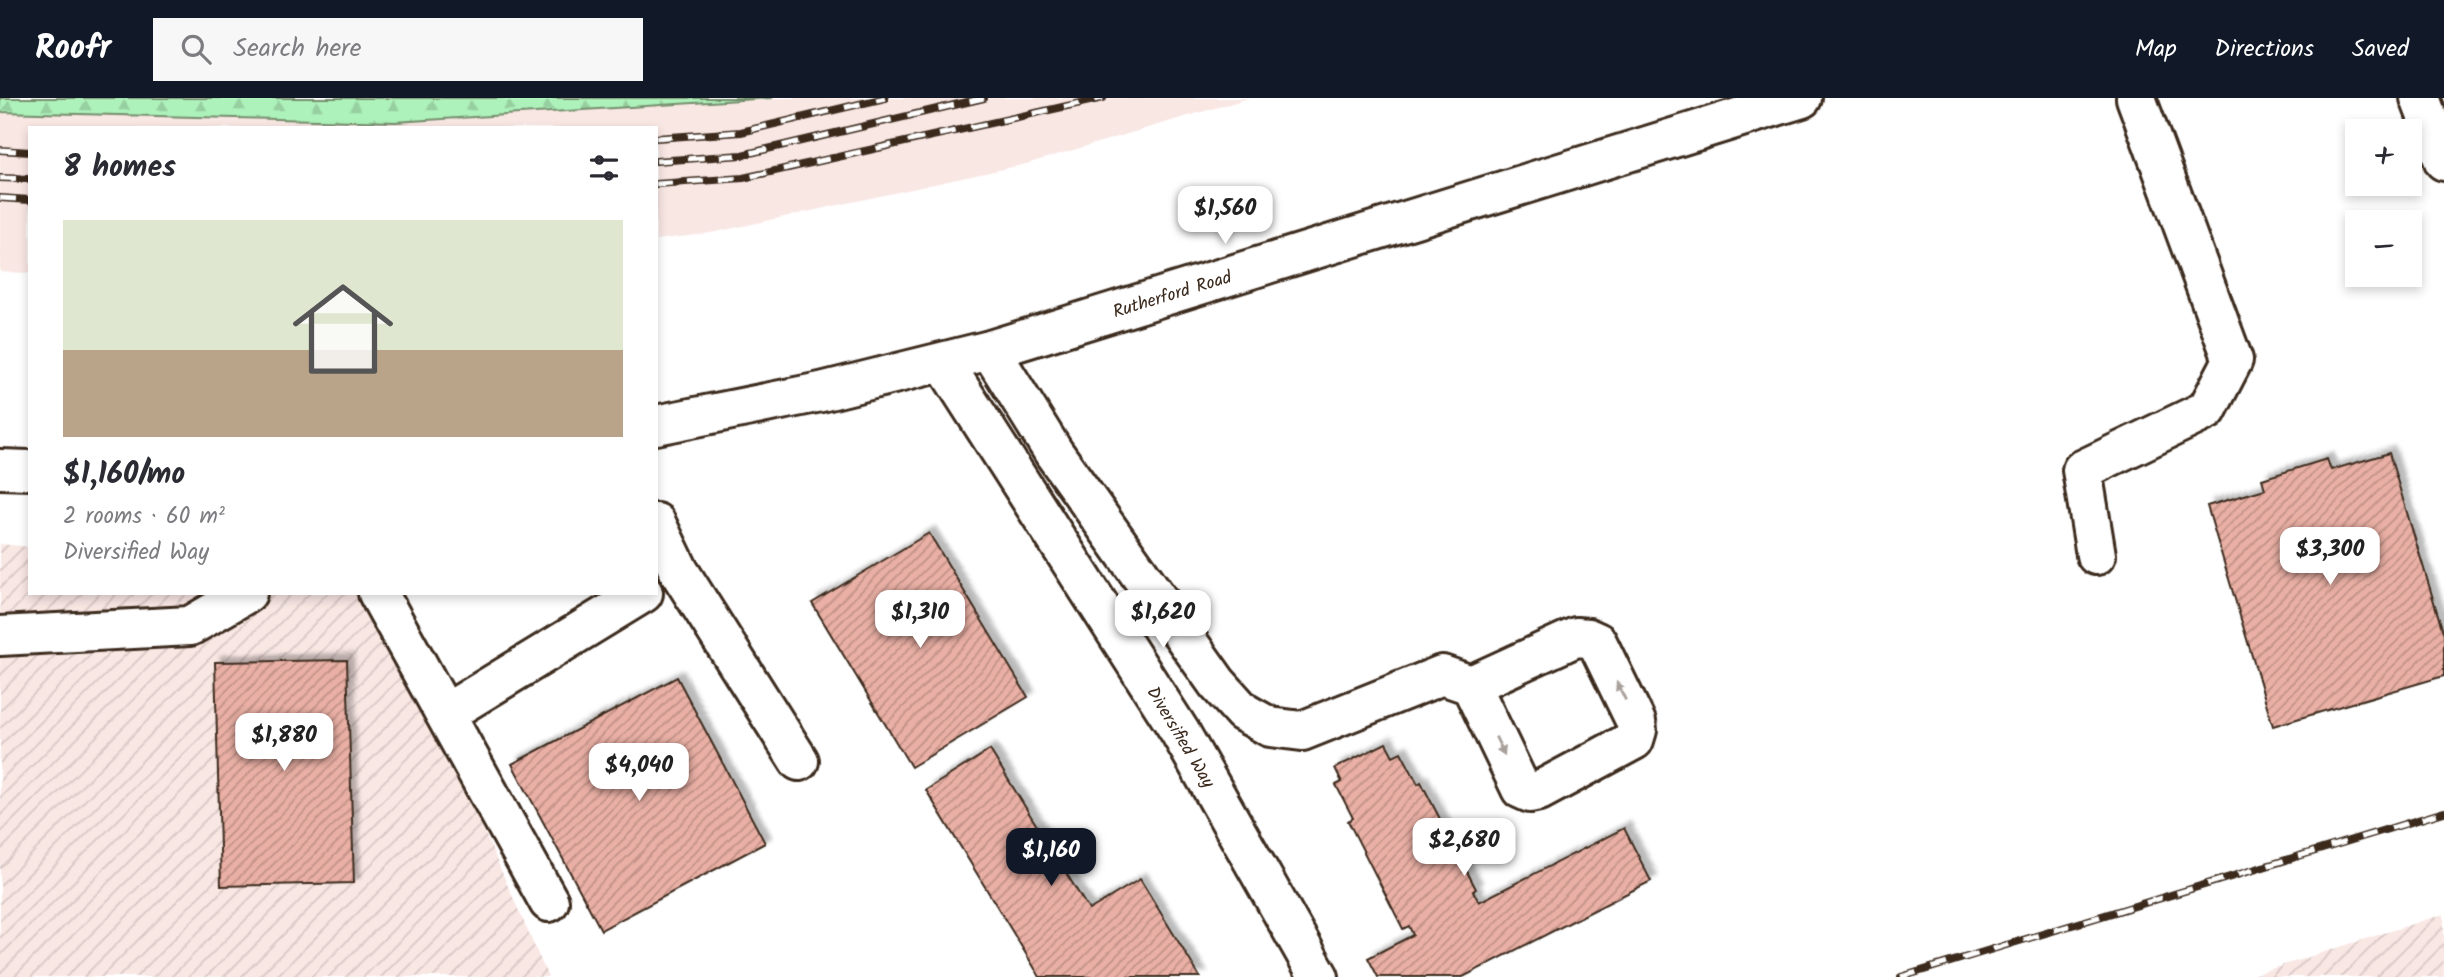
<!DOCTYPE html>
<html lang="en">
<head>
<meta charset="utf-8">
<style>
  :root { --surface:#fff; --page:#f7f7f7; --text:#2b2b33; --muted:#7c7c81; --line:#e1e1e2; --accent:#111827 }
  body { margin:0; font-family:Kalam,sans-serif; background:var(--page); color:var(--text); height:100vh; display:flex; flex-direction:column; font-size:26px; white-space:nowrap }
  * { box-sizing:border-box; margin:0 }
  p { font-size:23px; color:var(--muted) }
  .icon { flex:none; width:38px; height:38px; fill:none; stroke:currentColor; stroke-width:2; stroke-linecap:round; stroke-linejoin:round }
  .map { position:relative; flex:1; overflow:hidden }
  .drawer { position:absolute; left:28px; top:28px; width:630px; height:469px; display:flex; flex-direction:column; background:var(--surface); border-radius:0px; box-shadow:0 4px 10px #0003 }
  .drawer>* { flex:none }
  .tools { position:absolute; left:2345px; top:21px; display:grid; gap:14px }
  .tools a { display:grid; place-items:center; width:77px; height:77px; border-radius:0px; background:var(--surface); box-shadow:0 4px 10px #0003; font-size:35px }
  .price { position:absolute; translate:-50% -60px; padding:0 16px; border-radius:14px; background:#fff; color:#222; font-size:23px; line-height:46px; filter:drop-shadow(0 2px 4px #0008) }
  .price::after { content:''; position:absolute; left:50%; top:42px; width:21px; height:16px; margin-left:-10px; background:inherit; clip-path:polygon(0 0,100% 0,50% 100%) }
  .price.active { background:var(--accent); color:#fff }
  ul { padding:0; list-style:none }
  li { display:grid; align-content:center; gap:14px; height:371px; padding:0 35px }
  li+li { border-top:2px solid var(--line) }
  li span { display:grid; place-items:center; height:217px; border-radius:0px; color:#555 }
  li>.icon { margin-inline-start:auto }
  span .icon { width:126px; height:126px; fill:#fffc; stroke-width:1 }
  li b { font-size:30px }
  h2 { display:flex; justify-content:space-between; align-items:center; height:84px; padding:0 35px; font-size:30px }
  header { display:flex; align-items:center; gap:42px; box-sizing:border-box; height:98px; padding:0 35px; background:var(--accent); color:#fff }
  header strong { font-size:33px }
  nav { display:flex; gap:38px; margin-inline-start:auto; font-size:24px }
  .search { width:490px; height:63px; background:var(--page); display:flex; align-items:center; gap:18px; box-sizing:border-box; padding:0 24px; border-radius:0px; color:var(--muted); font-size:26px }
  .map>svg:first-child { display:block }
  .built { fill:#f9e7e4 }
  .industrial { fill:url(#industrial-furrows) }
  .forest { fill:url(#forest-firs); stroke:#748e6c; stroke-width:2 }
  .building { fill:url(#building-hatch); stroke:#3b2a1e; stroke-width:2; filter:url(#shadow) }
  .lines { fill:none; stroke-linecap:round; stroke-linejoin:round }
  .minor-casing { stroke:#3b2a1e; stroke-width:44 }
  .minor { stroke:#fff; stroke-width:38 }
  .rail-casing { stroke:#3b2a1e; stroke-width:8 }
  .rail { stroke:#fff; stroke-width:5; stroke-dasharray:16; stroke-linecap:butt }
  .oneway { fill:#a79f9a }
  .labels { text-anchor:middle; stroke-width:5; stroke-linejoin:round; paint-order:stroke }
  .street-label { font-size:18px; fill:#3b2a1e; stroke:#fff }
</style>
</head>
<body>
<header>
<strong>Roofr</strong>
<div class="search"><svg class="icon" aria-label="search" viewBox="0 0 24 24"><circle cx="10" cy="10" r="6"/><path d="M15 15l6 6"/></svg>Search here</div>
<nav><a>Map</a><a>Directions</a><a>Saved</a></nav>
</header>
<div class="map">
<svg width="2444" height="879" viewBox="0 0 2444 879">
  <defs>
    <pattern id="industrial-furrows" width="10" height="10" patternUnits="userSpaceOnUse" patternTransform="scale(1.75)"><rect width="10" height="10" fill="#f9e7e4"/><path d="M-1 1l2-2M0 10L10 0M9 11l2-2" fill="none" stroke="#d6c6c3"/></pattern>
    <pattern id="forest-firs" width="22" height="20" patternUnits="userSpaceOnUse" patternTransform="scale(1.75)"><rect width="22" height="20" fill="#adf1bb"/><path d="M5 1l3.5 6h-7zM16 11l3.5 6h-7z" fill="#96cfa0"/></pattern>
    <pattern id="building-hatch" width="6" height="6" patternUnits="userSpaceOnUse" patternTransform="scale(1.75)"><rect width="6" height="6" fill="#eab0a5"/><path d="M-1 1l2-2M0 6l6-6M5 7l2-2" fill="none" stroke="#bf8f86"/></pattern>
    <filter id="shadow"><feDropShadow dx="6" dy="-6" stdDeviation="2" flood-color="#0004"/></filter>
  </defs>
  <rect width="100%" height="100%" fill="#fff"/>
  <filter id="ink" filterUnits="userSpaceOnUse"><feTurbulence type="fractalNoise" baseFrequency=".0143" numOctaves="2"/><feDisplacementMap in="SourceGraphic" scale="14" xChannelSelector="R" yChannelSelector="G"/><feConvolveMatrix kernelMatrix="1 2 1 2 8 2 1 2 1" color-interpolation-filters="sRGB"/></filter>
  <g filter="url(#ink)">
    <path class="built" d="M772 0H1249L1026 66 711 135 656 142V30H30V175L0 174V14L395 24Z"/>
    <path class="industrial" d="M0 446 30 449V495H379L548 879H0Z
      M2444 816V879H2246Z"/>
    <path class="forest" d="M0 0H772L395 24 0 14Z"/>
    <path class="building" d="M2389 355 2444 537V578L2273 628 2207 408 2265 391 2262 381 2327 361 2331 372Z
      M929 435 1028 599 911 669 812 505Z
      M347 562 354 785 221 788 215 564Z
      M677 579 765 745 601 832 512 666Z
      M1386 645 1393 658 1401 654 1418 686 1421 684 1476 791 1473 793 1479 804 1624 730 1651 783 1463 879H1378L1368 860 1413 837 1409 828 1403 831 1348 723 1353 720 1336 687 1342 684 1335 670Z
      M990 652 1089 812 1140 781 1200 879H1040L926 692Z"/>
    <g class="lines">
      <defs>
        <path id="minor" d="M2420 0 2444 63
          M990 252 1054 355 1217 585 1243 614 1270 629 1302 633 1442 577 1471 587 1576 539 1588 540 1597 544 1636 624 1637 632 1634 642 1539 693 1530 695 1521 691 1471 587
          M943 264 1180 634 1319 879
          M656 327 821 294 990 252 1802 0
          M0 371 30 372
          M656 425 679 473 799 663
          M2096 457 2082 372 2207 312 2233 262 2136 0
          M378 495 549 804
          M0 538 190 528 247 495
          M445 616 643 495"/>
      </defs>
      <use href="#minor" class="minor-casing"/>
      <use href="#minor" class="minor"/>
      <defs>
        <path id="rail" d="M656 40 741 34 885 0
          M0 52 30 54
          M656 63 742 57 984 0
          M0 80 30 81
          M656 86 743 80 1103 0
          M0 100 30 102
          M1901 879 2444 714"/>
      </defs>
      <use href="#rail" class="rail-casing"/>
      <use href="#rail" class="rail"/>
    </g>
    <defs><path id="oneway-solid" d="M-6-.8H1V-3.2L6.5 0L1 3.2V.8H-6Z" transform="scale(1.75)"/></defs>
    <g class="oneway">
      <use href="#oneway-solid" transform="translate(1621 593) rotate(-116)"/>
      <use href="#oneway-solid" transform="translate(1500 648) rotate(64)"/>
    </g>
  </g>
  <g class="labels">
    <g class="street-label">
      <text transform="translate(1172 196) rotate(-17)" y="6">Rutherford Road</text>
      <text transform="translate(1181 639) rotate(59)" y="6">Diversified Way</text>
    </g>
  </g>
</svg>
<div class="tools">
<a>+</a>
<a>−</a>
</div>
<b class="price" style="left:1225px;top:148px">$1,560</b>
<b class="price" style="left:2330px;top:489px">$3,300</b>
<b class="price" style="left:920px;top:552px">$1,310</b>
<b class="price" style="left:1163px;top:552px">$1,620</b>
<b class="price" style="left:284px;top:675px">$1,880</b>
<b class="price" style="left:639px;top:705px">$4,040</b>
<b class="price" style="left:1464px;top:780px">$2,680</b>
<b class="price active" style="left:1051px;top:790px">$1,160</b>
<section class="drawer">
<h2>8 homes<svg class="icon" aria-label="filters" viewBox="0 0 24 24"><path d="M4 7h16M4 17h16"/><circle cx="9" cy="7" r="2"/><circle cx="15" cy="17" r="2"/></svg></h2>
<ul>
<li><span style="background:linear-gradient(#dfe7d0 60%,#b9a48a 0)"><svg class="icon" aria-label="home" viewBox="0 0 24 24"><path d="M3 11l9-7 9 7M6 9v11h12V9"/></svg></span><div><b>$1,160/mo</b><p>2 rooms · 60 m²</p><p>Diversified Way</p></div></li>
</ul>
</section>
</div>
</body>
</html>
